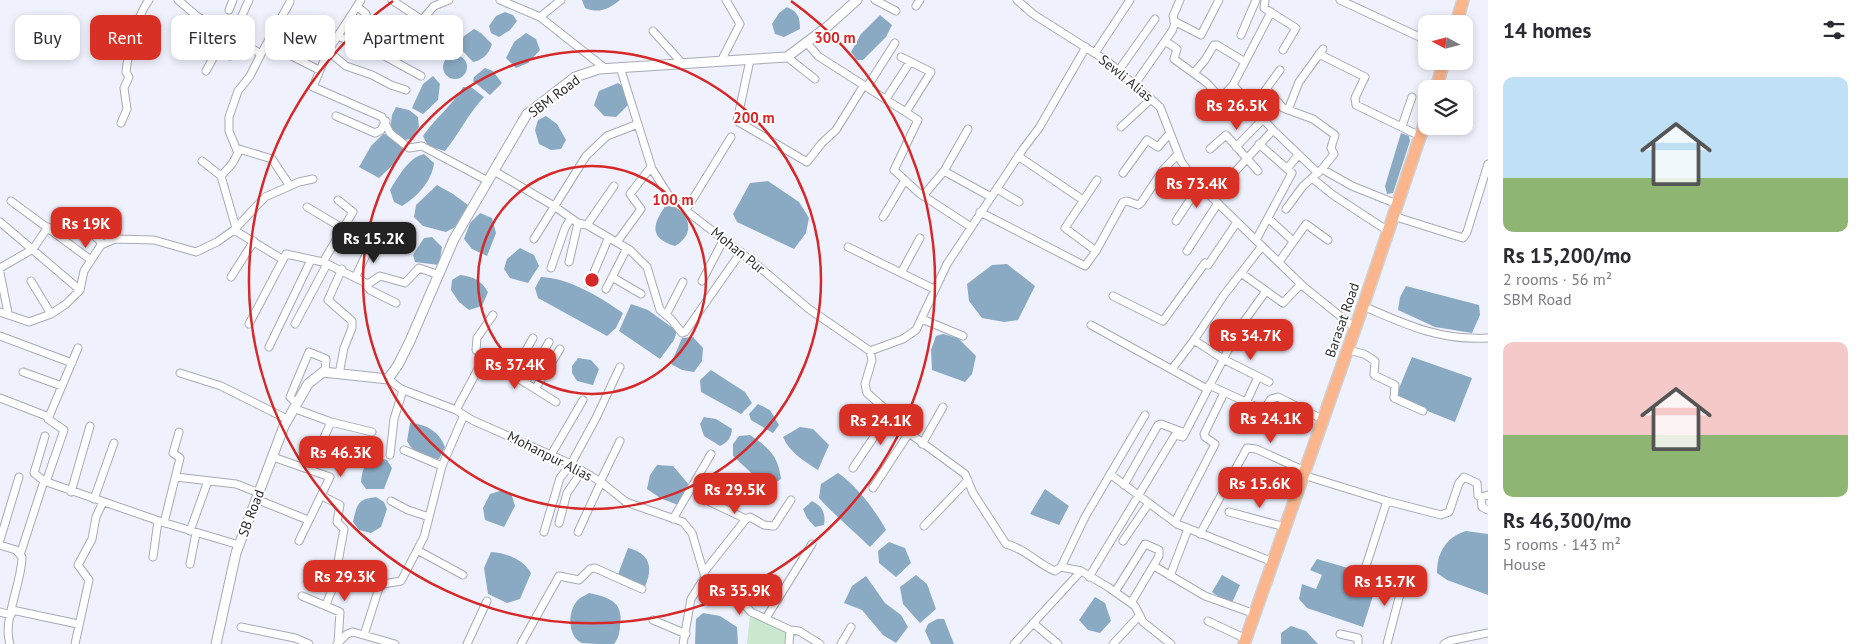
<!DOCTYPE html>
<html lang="en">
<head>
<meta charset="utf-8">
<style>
  :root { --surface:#fff; --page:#f7f7f7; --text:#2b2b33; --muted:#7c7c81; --accent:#d93025 }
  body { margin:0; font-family:"PT Sans",sans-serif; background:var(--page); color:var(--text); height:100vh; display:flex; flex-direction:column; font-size:19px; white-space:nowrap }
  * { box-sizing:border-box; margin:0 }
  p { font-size:16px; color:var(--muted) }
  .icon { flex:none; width:28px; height:28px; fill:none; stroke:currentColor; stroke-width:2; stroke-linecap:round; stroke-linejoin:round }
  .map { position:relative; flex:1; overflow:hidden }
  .sheet { display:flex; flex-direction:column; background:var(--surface); width:375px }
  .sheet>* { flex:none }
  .top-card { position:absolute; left:15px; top:15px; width:475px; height:45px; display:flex; gap:10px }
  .needle { width:32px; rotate:277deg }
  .controls { position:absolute; left:1418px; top:15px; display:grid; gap:10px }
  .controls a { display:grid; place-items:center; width:55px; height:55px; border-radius:10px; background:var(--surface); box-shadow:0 2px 8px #0003; font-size:25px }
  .price { position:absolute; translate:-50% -42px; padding:0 11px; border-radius:10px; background:var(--accent); color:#fff; font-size:16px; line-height:32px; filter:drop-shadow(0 1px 2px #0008) }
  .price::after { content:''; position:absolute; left:50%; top:30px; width:15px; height:11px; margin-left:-8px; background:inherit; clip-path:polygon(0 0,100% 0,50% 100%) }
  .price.active { background:#222; color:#fff }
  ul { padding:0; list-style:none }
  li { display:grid; align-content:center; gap:10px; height:265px; padding:0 15px }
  li span { display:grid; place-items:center; height:155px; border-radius:10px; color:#555 }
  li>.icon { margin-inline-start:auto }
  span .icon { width:90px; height:90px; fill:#fffc; stroke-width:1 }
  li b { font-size:21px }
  h2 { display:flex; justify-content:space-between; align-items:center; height:60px; padding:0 15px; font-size:21px }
  .tag { padding:0 18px; border-radius:10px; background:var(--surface); box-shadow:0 2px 8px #0003; font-size:18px; line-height:45px }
  .tag.active { background:var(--accent); color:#fff }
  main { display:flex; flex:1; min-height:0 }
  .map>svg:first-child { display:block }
  .green { fill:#c9e8ce }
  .water { fill:#8aaac3 }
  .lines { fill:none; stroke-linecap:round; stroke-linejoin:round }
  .minor-casing { stroke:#a7aab4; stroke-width:9 }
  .tertiary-casing { stroke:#a7aab4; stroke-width:11 }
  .primary-casing { stroke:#d1d1d2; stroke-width:14 }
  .minor { stroke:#fff; stroke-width:7 }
  .tertiary { stroke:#fff; stroke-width:9 }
  .primary { stroke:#fab58c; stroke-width:11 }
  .ring { fill:none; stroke:#d62828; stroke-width:2.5 }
  .labels { text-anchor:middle; stroke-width:4; stroke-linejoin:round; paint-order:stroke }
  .street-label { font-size:14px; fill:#2c2d31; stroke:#fff }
  .centre { fill:#d62828; stroke:#fff; stroke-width:2.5 }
  .ring-label { font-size:15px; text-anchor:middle; font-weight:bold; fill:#d62828; stroke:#fff; stroke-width:4; stroke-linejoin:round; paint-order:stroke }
</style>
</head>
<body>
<main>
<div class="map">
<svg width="1488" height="644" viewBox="0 0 1488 644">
  <rect width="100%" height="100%" fill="#eff2fd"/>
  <path class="green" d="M750 616 786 631 785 644H747Z"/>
  <path class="water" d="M582 0H620C609 9 599 14 585 8Z
    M787 7C798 12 800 17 800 29L784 37 775 34 772 24 779 13Z
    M505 12 513 15 517 21 510 30 499 37 491 33 489 26 496 16Z
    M880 15 892 25 886 37 863 60H857L851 52 861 34Z
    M474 29 481 33 492 44C489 54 483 60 473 62L459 47 464 36Z
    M526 33 536 39 540 50 528 63 516 68 506 58 514 42Z
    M443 67a12 12 0 1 1 24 0a12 12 0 1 1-24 0Z
    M485 68 493 71 502 83 490 95 473 81 474 77Z
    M433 76 440 84 438 100 423 114 412 108 423 84Z
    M618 83 627 89 629 104 616 117 604 116 594 105 599 91Z
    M463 87H471L484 97C468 114 459 134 445 151L428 146 423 136C435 118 452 106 463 87Z
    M396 107 409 110 418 117 419 127 411 139 404 140 390 130 392 115Z
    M546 116 557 124 566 140 561 149 551 150 539 144 535 130 538 120Z
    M1401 133 1409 136 1410 141 1393 193 1387 194 1385 186Z
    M383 134 394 135 405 148 394 164 379 178 359 167 371 146Z
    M424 154 434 163C432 181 417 197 402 206L394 202 390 190C399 176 408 158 424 154Z
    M768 181 799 202 809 218 806 233 794 249 737 222 733 214 750 183Z
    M437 185 453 194 468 205 459 225 446 232 423 226 414 217 416 205Z
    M666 205 681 209C692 224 691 236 675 246 649 238 652 225 666 205Z
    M480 213 492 218 496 233 487 256 472 249 464 239 470 223Z
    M432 237 442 247 439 265 415 262 413 255 424 238Z
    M520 248 534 255 539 266 528 283 510 278 504 269 507 259Z
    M1007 264 1035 286 1018 320 1004 322 982 318 969 301 967 284 992 265Z
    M460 275C474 277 481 280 488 292L482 306 469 310 459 302 451 290 452 280Z
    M541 277C569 278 600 297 623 313L616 328 607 336 538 298 535 288Z
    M1406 286 1479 305 1480 315 1472 333 1435 327 1398 310 1400 297Z
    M631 304 648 310 677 331 674 340 660 359 619 331Z
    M943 334 958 338 976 356 972 374 965 382 932 370 931 350 936 336Z
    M693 337 703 348 702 361 694 372 682 370 671 364 682 338Z
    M1412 357 1472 378 1455 422 1395 398Z
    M578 358 591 360 599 369 593 385 577 381 572 373V366Z
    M711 370 745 392 752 403 741 414 701 392 700 380Z
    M758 404 770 410 779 425 773 433 751 420 749 414Z
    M704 417 716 419 732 429C731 438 728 442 720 446L704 436 700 424Z
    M410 423C426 424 440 432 445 447L439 459C424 458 414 454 407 441Z
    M800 427 813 429 829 445 818 470C804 461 790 453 783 437Z
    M750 435C769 448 778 455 781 479L769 487 759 480 733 456V444L739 436Z
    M374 457 387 460 392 468 384 489H366L361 482C362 471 364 463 374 457Z
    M657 465 673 466 690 486V497L678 505 660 498 647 489 650 475Z
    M838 473C856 485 876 511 886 530L870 547C853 530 835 516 819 498L821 484Z
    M1045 489 1069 506 1059 525 1030 514Z
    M500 491 511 493 515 506 504 527 485 520 483 508 490 494Z
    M376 497 384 502 387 509 381 527 371 533 359 530 353 522C357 505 357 499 376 497Z
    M812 501C822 506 826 513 824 525L815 527 807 518 803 509Z
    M1466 531 1488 534V595L1447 580 1437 573C1437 553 1446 537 1466 531Z
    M889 542 905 548 911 563 896 577 879 563 878 551Z
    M628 548C652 554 653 569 644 589H633L617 577Z
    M491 552C506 553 523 559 531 573L520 599 507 603 488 594 484 568Z
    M1317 559 1379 577 1363 627 1307 608 1299 599 1302 584 1316 589 1322 575 1310 570Z
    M916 575 927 584 936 609 920 623 903 604 900 587Z
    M1222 575 1240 585 1231 605 1212 592Z
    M866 576 885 603 901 615 908 627 896 643 883 635 862 610 844 603 852 586Z
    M589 593C609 597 624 602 620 625 620 632 618 639 614 644 605 644 591 644 582 643 567 637 567 609 579 599 581 597 586 595 589 593Z
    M1095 597 1105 603 1111 621 1100 633 1088 630 1079 620Z
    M703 613 720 616 737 627 738 644H695L696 619Z
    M937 619H944L954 644H931L925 631 928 624Z
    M1291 626 1306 631 1318 644H1281V633Z"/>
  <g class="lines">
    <defs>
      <path id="minor" d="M178 0 198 17 261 54 290 2
        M361 0 328 51 313 87 382 117 390 133 409 148 422 146 488 181
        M392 0 422 20
        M500 0 540 17 606 69
        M875 0 896 11
        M1017 0 1033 14 1107 61 1160 107 1181 161 1195 181 1304 287 1355 328
        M1265 0 1264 8 1296 28 1283 50
        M1340 0 1426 40
        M916 6 920 0
        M358 7 366 14 367 20 385 31 388 43 407 55 410 54 422 20 434 6 449 0
        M229 10 233 0
        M540 17 561 0
        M240 20 249 0
        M1174 21 1201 35 1219 0
        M653 31 682 63
        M1241 35 1256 0
        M338 36 379 53 421 76
        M1165 41 1177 49 1174 59 1207 83 1232 111
        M807 43 818 56 918 120 894 170 919 193 971 227
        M268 44 319 70
        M328 51 346 66 372 75 391 85 406 90
        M1095 53 1130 0
        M1319 54 1365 77 1355 98 1356 105 1420 136
        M787 57 815 79
        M901 57 931 72 906 112
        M297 59 316 31
        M750 60 737 121 807 162 822 143 836 130 864 85
        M721 61 740 24 726 0
        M1245 62 1271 12
        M620 67 652 169 671 199 758 266 809 309 870 351
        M1119 70 1155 19
        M206 71 217 51 230 56 237 40
        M1194 73 1205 60 1214 45H1217L1245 62 1233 85 1273 130 1318 173
        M1135 84 1172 31 1175 23 1173 16 1180 0
        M867 87 895 43
        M1267 89 1283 108 1313 119 1335 135 1331 148 1334 154 1322 169
        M886 99 910 62
        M1220 99 1233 85
        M1253 107 1280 70
        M1288 110 1299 82 1323 49
        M336 116 375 133 381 130 386 121
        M121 123 127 109 124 88 129 77 126 72C128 53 137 15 149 0
        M1402 126 1412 97
        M1121 127 1151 99
        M1236 147 1263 119
        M239 149 272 159 290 186
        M1210 149 1226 135 1258 171
        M1018 156 1083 200
        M202 161 221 176 236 228
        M1287 169 1298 155
        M494 171 554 206 578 223 569 262
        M944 171 991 197
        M1123 173 1147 140 1158 147 1170 133
        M221 176 232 164 238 153 229 131V117L238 91 250 76 261 54
        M1312 178 1333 195 1388 231
        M997 189 1019 202
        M923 196 944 171 968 129
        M1212 197 1273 130
        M11 201 91 260
        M307 207 344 229
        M1286 209 1303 186 1322 169 1352 186 1397 204
        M686 210 731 137
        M980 212 1085 266 1096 251 1123 202 1127 201 1138 205 1141 203 1163 170 1178 154
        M71 213 103 244
        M1393 216 1463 238 1467 232 1488 164
        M883 217 905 180
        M1268 218 1293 241
        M1176 221 1200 185
        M0 222 80 290
        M578 223 587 225 630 250 647 267 660 310 671 319 682 333 685 332 741 252
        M587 225 614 186
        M234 230 282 259
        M534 239 586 156 607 136 638 124
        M1256 240 1292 173 1259 144
        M617 242 641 209 630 194 651 167
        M1262 246 1224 295 1194 340 1223 359 1269 382
        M848 247 934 289
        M1096 251 1065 228 1097 180
        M1187 251 1218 203
        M323 262 353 212 338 200
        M1279 262 1306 224 1328 240
        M0 268 33 249 48 227
        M551 268 565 228 571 218
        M0 273 8 313
        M901 273 920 238
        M1241 273 1283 303 1301 284
        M231 277 254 241
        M612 277 641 294
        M355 278 373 240
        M31 281 51 314
        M702 281 724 239
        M364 282 370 290 396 303
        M589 284 608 239
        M606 289 627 248
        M1113 296 1163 321 1205 263 1208 265 1237 222
        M1363 306C1406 325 1441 341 1488 338
        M0 312 29 322 51 314 66 304 80 290 84 271 101 245 115 239 154 240 196 252 217 242 234 230 265 197 299 182 313 179
        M666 315 683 282
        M922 319 963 336
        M249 324 286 254 323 262 368 284 380 276 405 283 419 268 439 275
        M295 324 327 264
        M1091 325 1207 389
        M0 336 72 363
        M269 347 311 260
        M1348 350 1364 354 1375 361 1374 375 1395 385 1394 398 1423 411
        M870 351 872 360 865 384 867 393 890 413 909 433 965 474 973 493 1006 544C1024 548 1038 564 1055 571L1061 567 1081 571 1108 587 1135 606 1143 622 1171 644
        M870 351 903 339 916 330 947 264 1023 149 1039 128 1086 47
        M482 362 508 372 556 402
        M1172 369 1194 340
        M23 372 62 386
        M180 373 221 386 287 419
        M339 374 344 348 352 328V321L328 300 342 269
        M512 375 533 338
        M388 379 401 389 456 410 472 420 571 464 601 482 626 502 683 522 692 533 705 577
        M525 383 549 342
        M1209 385 1261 409 1265 408 1271 399 1278 397 1322 419
        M535 389 560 349
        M0 398 49 417
        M296 403 290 397 309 352 326 359 325 373
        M293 408 331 422 372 432
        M456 410 484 358 476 350 477 338 493 315
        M1238 420 1258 377
        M45 436 34 473 44 481 162 522 239 545
        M922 444 943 407
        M404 450 442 466
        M390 455 394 419 403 390
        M551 455 583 400
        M273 457 330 477 299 541
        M853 468 890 413
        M310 469 331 422
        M1110 474 1177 524 1273 562
        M1303 475 1387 501 1441 515 1449 512 1459 483 1464 477 1477 483 1478 496 1481 497 1488 495
        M176 477 236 484 259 493
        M46 482 64 430 48 419 78 348
        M600 482 620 441
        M1124 485 1158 425 1161 424 1185 433
        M873 488 909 433
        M71 492 90 426
        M322 496 340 505 337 522 344 529 334 584 326 605
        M1481 497 1482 507 1488 510
        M94 499 114 443
        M256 499 308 520
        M391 501 408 510 429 517
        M708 501 746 519
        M1229 512 1285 527
        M673 519 711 454
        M1175 522 1215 444 1205 437 1204 434 1224 393
        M164 523 180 458 173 453 179 432
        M559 523 567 493 582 471
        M924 526 968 480
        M190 531 208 481
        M544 532 560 478 571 464 596 418 620 367
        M578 532 601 482
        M1200 534 1247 448 1256 449 1305 471
        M0 540 19 477
        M1123 541 1149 503
        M0 545 16 550 22 557C22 582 2 622 10 644
        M419 551 463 575
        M20 555 44 481
        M153 557 158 521
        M190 564 196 533
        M1154 566 1205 596 1255 614
        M1366 566 1387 501
        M1061 567 1085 517 1145 415
        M704 572 746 519 750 517 764 525 774 526 791 500
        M1170 576 1188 529
        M705 577 738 597 751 612 790 630 789 644
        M1089 577 1175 435 1183 437 1240 327 1266 291
        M1115 592 1145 544 1159 550V556L1131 603
        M302 596 340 612 338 643
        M12 610 78 624
        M0 612 11 615
        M766 618 812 544
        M653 620 686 634
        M1208 621 1246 639
        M1033 623 1058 644
        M241 627 295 638 309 644
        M790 630 799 631 820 644
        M1340 634 1358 638V644
        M364 635 379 588 383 584 401 581 424 537 442 466 464 415
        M75 644 89 580 78 565 92 539 96 517 103 502
        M337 644 347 634 353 632 395 644
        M467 644 487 601
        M521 644 559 576 579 580 590 569 595 568 642 589
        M683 644 691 599 705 577
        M841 644 851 627
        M1014 644 1081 571
        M1113 644 1140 615
        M1387 644 1405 575
        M1444 644 1449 641 1488 633"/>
      <path id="tertiary" d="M216 644 236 553 284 426 308 384 323 372 388 379 398 365 410 341 454 239 527 114 575 77 599 69 787 57 827 27 857 0"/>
      <path id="primary" d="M1456 24 1463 0
        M1436 89 1444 61
        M1244 644 1363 306 1426 119"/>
    </defs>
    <use href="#minor" class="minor-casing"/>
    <use href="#tertiary" class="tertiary-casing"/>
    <use href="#primary" class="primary-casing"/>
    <use href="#minor" class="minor"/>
    <use href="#tertiary" class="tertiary"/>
    <use href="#primary" class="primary"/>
  </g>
  <g class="ring">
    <circle cx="592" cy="280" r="114"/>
    <circle cx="592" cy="280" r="229"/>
    <path d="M791 1A343 343 0 1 1 393 1"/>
  </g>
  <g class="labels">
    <g class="street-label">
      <text transform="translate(1126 78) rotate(39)" y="5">Sewli Alias</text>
      <text transform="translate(554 96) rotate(-37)" y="5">SBM Road</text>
      <text transform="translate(738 250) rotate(39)" y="5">Mohan Pur</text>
      <text transform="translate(1342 320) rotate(-71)" y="5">Barasat Road</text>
      <text transform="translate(550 456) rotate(27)" y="5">Mohanpur Alias</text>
      <text transform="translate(251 513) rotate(-69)" y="5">SB Road</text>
    </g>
  </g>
  <circle cx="592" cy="280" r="8" class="centre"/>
  <g class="ring-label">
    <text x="835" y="43">300 m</text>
    <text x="754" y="123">200 m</text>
    <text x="673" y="205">100 m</text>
  </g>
</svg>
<div class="controls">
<a><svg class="needle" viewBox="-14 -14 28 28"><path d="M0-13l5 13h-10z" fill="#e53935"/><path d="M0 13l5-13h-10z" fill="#7c7c81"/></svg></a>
<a><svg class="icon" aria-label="layers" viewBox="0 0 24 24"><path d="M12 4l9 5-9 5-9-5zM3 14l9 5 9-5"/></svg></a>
</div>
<b class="price" style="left:1237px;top:131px">Rs 26.5K</b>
<b class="price" style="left:1197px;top:209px">Rs 73.4K</b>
<b class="price" style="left:86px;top:249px">Rs 19K</b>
<b class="price active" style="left:374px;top:264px">Rs 15.2K</b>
<b class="price" style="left:1251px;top:361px">Rs 34.7K</b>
<b class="price" style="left:515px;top:390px">Rs 37.4K</b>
<b class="price" style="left:1271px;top:444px">Rs 24.1K</b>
<b class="price" style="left:881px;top:446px">Rs 24.1K</b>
<b class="price" style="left:341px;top:478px">Rs 46.3K</b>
<b class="price" style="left:1260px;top:509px">Rs 15.6K</b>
<b class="price" style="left:735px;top:515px">Rs 29.5K</b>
<b class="price" style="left:345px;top:602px">Rs 29.3K</b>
<b class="price" style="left:1385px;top:607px">Rs 15.7K</b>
<b class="price" style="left:740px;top:616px">Rs 35.9K</b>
<div class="top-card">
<a class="tag">Buy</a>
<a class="tag active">Rent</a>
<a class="tag">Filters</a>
<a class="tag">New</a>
<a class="tag">Apartment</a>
</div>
</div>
<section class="sheet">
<h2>14 homes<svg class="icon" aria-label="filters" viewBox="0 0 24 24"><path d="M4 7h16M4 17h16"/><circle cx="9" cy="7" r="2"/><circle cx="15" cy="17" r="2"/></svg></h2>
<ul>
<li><span style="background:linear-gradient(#bfe0f5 65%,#8fb573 0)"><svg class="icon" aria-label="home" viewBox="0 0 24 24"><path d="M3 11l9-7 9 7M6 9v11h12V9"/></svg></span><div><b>Rs 15,200/mo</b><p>2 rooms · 56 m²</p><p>SBM Road</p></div></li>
<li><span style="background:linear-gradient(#f6c9c9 60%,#8fb573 0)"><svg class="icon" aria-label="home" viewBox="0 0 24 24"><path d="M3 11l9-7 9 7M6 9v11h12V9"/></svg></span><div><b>Rs 46,300/mo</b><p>5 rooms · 143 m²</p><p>House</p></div></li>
</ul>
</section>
</main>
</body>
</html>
